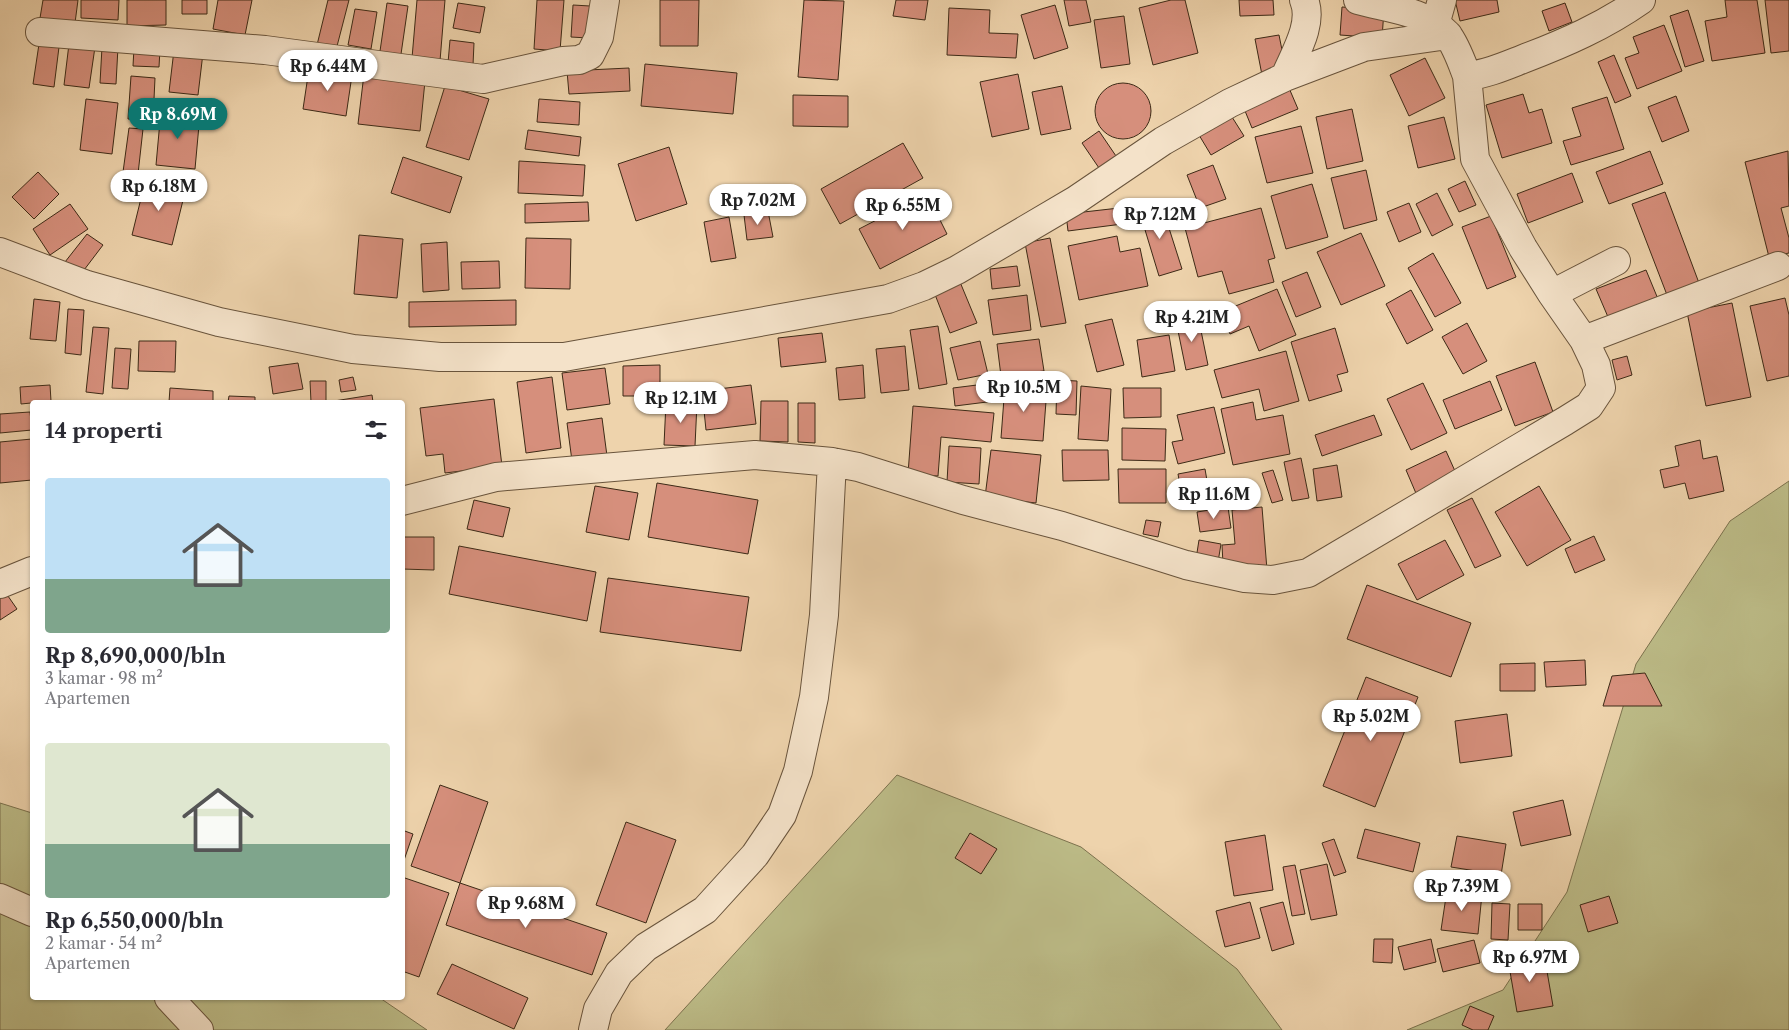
<!DOCTYPE html>
<html lang="id">
<head>
<meta charset="utf-8">
<style>
  :root { --surface:#fff; --page:#f7f7f7; --text:#2b2b33; --muted:#7c7c81; --accent:#0f766e }
  body { margin:0; font-family:"Libre Caslon Text",serif; background:var(--page); color:var(--text); height:100vh; display:flex; flex-direction:column; font-size:19px; white-space:nowrap }
  * { box-sizing:border-box; margin:0 }
  p { font-size:16px; color:var(--muted) }
  .icon { flex:none; width:28px; height:28px; fill:none; stroke:currentColor; stroke-width:2; stroke-linecap:round; stroke-linejoin:round }
  .map { position:relative; flex:1; overflow:hidden }
  .sheet { position:absolute; left:30px; top:400px; width:375px; height:600px; display:flex; flex-direction:column; background:var(--surface); border-radius:5px; box-shadow:0 1px 4px #0004 }
  .sheet>* { flex:none }
  .price { position:absolute; translate:-50% -42px; padding:0 11px; border-radius:18px; background:#fff; color:#222; font-size:16px; line-height:32px; filter:drop-shadow(0 1px 2px #0008) }
  .price::after { content:''; position:absolute; left:50%; top:30px; width:15px; height:11px; margin-left:-8px; background:inherit; clip-path:polygon(0 0,100% 0,50% 100%) }
  .price.current { background:var(--accent); color:#fff }
  ul { padding:0; list-style:none }
  li { display:grid; align-content:center; gap:10px; height:265px; padding:0 15px }
  li span { display:grid; place-items:center; height:155px; border-radius:5px; color:#555 }
  li>.icon { margin-inline-start:auto }
  span .icon { width:90px; height:90px; fill:#fffc; stroke-width:1 }
  li b { font-size:21px }
  h2 { display:flex; justify-content:space-between; align-items:center; height:60px; padding:0 15px; font-size:21px }
  .map>svg:first-child { display:block }
  .green { fill:#bcbb87; stroke:#7c724e }
  .building { fill:#d68f7c; stroke:#3d2a16 }
  .lines { fill:none; stroke-linecap:round; stroke-linejoin:round }
  .street-casing { stroke:#69543c; stroke-width:30 }
  .street { stroke:#f4e2c9; stroke-width:28 }
</style>
</head>
<body>
<div class="map">
<svg width="1789" height="1030" viewBox="0 0 1789 1030">
  <rect width="100%" height="100%" fill="#eed3ac"/>
  <filter id="stains"><feTurbulence type="fractalNoise" baseFrequency=".004" numOctaves="4"/><feColorMatrix values="0 0 0 0 .2 0 0 0 0 .09 0 0 0 0 .02 0 0 0 .5 -.17"/></filter>
  <radialGradient id="worn" r=".72"><stop offset=".6" stop-color="#630" stop-opacity="0"/><stop offset="1" stop-color="#630" stop-opacity=".3"/></radialGradient>
  <path class="green" d="M1789 481V1030H1407L1503 990 1567 892 1636 664 1730 521Z
    M897 775 1081 847 1237 969 1282 1030H665Z
    M0 803 32 813V998H380L427 1030H0Z"/>
  <path class="building" d="M43 0H78L75 23 40 18Z
    M81 0H119L118 20 81 18Z
    M127 0H166V25L127 26Z
    M182 0H207V14H182Z
    M218 0H252L245 35 213 29Z
    M328 0H349L336 50 317 45Z
    M417 0H445L440 61 412 58Z
    M537 0H564L560 51 534 49Z
    M660 0H699L698 46H660Z
    M804 0 844 1 838 80 798 77Z
    M896 0H928L925 20 893 16Z
    M1064 0H1086L1091 22 1069 26Z
    M1171 0H1185L1198 53 1153 65 1139 8Z
    M1239 0H1273L1274 15 1240 16Z
    M1455 0H1497L1499 12 1460 21Z
    M1725 0H1757L1765 53 1712 61 1705 21 1727 17Z
    M1765 0H1789V51L1771 53Z
    M387 3 408 6 400 61 379 58Z
    M458 3 485 7 480 33 453 28Z
    M1565 3 1572 22 1549 31 1542 11Z
    M573 5 590 6 588 38 571 37Z
    M1055 5 1068 48 1034 59 1021 15Z
    M1342 7 1384 10 1382 38 1340 35Z
    M949 8 990 10 989 33 1018 34 1016 58 947 55Z
    M355 9 377 12 371 49 348 45Z
    M1688 10 1704 61 1685 67 1670 16Z
    M1124 16 1130 64 1101 68 1094 20Z
    M1664 25 1682 71 1637 89 1625 58 1639 53 1633 37Z
    M1279 35 1286 70 1262 75 1255 39Z
    M450 40 474 43 473 65 448 63Z
    M39 44 59 47 54 87 33 84Z
    M69 44 95 47 89 88 64 85Z
    M102 47H118L116 84 100 83Z
    M134 48 160 49 159 67 133 66Z
    M174 50 203 53 198 95 169 92Z
    M1614 55 1631 96 1615 103 1598 62Z
    M1425 58 1445 98 1409 116 1390 75Z
    M645 64 737 73 733 114 641 106Z
    M629 68 630 91 569 94 567 71Z
    M309 69 352 75 346 116 303 109Z
    M364 74 425 81 420 131 358 124Z
    M1018 74 1029 129 992 137 980 82Z
    M131 76 155 78 153 120 128 119Z
    M1095 111a28 28 0 1 1 56 0a28 28 0 1 1-56 0Z
    M445 86 489 99 469 160 426 147Z
    M1062 86 1071 129 1041 135 1032 92Z
    M1289 88 1298 109 1252 128 1243 106Z
    M1523 94 1529 113 1542 109 1552 143 1502 158 1486 105Z
    M793 95 848 96V127L793 126Z
    M1676 96 1689 131 1662 142 1648 107Z
    M1607 97 1624 149 1571 165 1563 141 1581 136 1572 108Z
    M86 99 118 103 112 154 80 150Z
    M539 99 580 102 579 125 537 122Z
    M1352 109 1363 161 1327 169 1316 117Z
    M161 110 200 114 195 169 156 165Z
    M1232 117 1244 136 1211 155 1199 135Z
    M1444 117 1455 159 1418 168 1408 126Z
    M1301 126 1313 173 1267 183 1255 137Z
    M129 128 143 129 138 174 123 172Z
    M528 130 581 137 579 156 525 149Z
    M1099 131 1116 156 1099 168 1082 143Z
    M903 143 923 178 840 224 821 189Z
    M669 147 687 204 636 221 618 164Z
    M1650 151 1663 184 1609 204 1596 172Z
    M1788 151 1789 206 1781 208 1789 238V253L1769 257 1745 162Z
    M403 157 462 177 450 213 391 193Z
    M519 161 585 165 583 196 518 193Z
    M1213 165 1226 199 1200 208 1187 175Z
    M1366 170 1377 220 1344 229 1331 178Z
    M38 172 59 194 34 219 12 197Z
    M1572 173 1583 202 1528 223 1517 194Z
    M146 178 186 188 172 245 132 235Z
    M1465 181 1476 205 1459 212 1448 189Z
    M1312 184 1328 237 1286 249 1271 196Z
    M1665 192 1699 283 1667 295 1632 204Z
    M1437 193 1453 225 1432 236 1416 204Z
    M927 194 947 234 880 269 859 229Z
    M588 202 589 221 525 223V204Z
    M1161 203 1182 269 1159 276 1139 210Z
    M1409 203 1421 232 1399 242 1387 212Z
    M70 204 88 229 50 255 33 229Z
    M1128 207 1130 223 1068 231 1066 214Z
    M1261 208 1275 258 1268 260 1274 282 1229 294 1222 271 1198 277 1185 228Z
    M768 211 773 237 747 240 744 215Z
    M1491 216 1516 277 1487 289 1462 227Z
    M729 217 736 258 711 262 704 222Z
    M1361 233 1385 286 1341 305 1317 252Z
    M87 234 103 245 81 274 65 262Z
    M359 235 403 239 397 298 354 294Z
    M1117 236 1120 252 1140 248 1148 286 1079 300 1068 246Z
    M526 238 571 239 570 289 525 288Z
    M1050 238 1066 323 1041 327 1025 243Z
    M447 242 449 290 423 292 421 244Z
    M1433 253 1461 303 1435 317 1408 268Z
    M499 261 500 288 462 289 461 262Z
    M1017 266 1020 286 992 289 990 269Z
    M1646 270 1658 299 1608 317 1596 289Z
    M1307 272 1321 307 1296 317 1282 282Z
    M960 282 977 323 950 333 934 292Z
    M1277 289 1296 335 1259 351 1249 326 1230 334 1221 312Z
    M1411 290 1433 330 1407 344 1386 304Z
    M1027 295 1031 330 993 335 988 300Z
    M1785 298 1789 315V376L1767 381 1750 306Z
    M34 299 60 302 56 341 30 339Z
    M516 300V325L409 327V302Z
    M1732 303 1751 397 1706 406 1687 312Z
    M68 309 84 310 81 355 65 353Z
    M1198 316 1208 365 1186 370 1176 321Z
    M1112 319 1124 365 1097 372 1085 325Z
    M1467 323 1487 361 1463 374 1442 337Z
    M938 326 947 384 919 389 910 330Z
    M93 327 109 328 103 394 86 392Z
    M1335 328 1348 372 1337 375 1342 391 1309 401 1291 342Z
    M822 333 826 362 781 367 778 338Z
    M1169 335 1175 371 1142 377 1137 340Z
    M1039 339 1044 371 1001 376 997 344Z
    M139 341H176L175 372 138 371Z
    M980 341 988 374 958 380 950 348Z
    M905 346 909 390 881 393 876 349Z
    M115 348 131 349 128 389 112 388Z
    M1286 351 1299 401 1264 411 1259 389 1222 398 1214 370Z
    M1627 356 1632 375 1617 380 1612 360Z
    M1535 362 1553 412 1515 426 1496 376Z
    M298 363 303 389 273 394 269 367Z
    M660 365V396H623V366Z
    M863 365 865 398 839 400 836 368Z
    M605 368 610 404 567 410 562 373Z
    M353 377 356 390 341 392 339 380Z
    M552 377 561 448 526 453 517 382Z
    M1057 380 1077 381 1076 415 1056 414Z
    M310 381H326V402H311Z
    M1490 381 1502 410 1455 429 1443 400Z
    M993 383 995 401 955 406 953 388Z
    M1423 383 1447 433 1411 450 1387 399Z
    M50 385 51 401 21 404 20 387Z
    M751 385 756 424 706 430 702 391Z
    M1005 385 1047 388 1043 441 1001 438Z
    M1081 386 1111 389 1108 441 1078 439Z
    M170 388 213 391V402H169Z
    M1123 388H1161V417L1124 418Z
    M372 395 373 402H334V401Z
    M229 396 255 397V402H228Z
    M494 399 502 466 445 473 443 454 426 456 420 408Z
    M761 401H788V442L760 441Z
    M666 402 697 403 695 446 664 445Z
    M1253 402 1256 420 1283 415 1290 454 1233 465 1221 409Z
    M798 403H815V443L798 442Z
    M913 406 994 413 991 442 941 437 938 476 908 474Z
    M1214 407 1225 453 1178 464 1172 442 1183 440 1177 415Z
    M30 412 32 430 0 433V414Z
    M1374 415 1382 435 1322 456 1315 435Z
    M602 418 607 456 572 461 567 423Z
    M1122 428 1166 429 1165 461 1122 460Z
    M32 439V480L0 483V442Z
    M1700 440 1703 459 1717 456 1724 491 1689 499 1685 483 1664 488 1660 470 1679 466 1675 446Z
    M949 446 981 448 979 484 947 482Z
    M991 450 1041 455 1036 503 985 497Z
    M1062 450H1108L1109 480 1063 481Z
    M1446 451 1459 480 1418 498 1406 470Z
    M1301 458 1309 498 1292 501 1284 462Z
    M1337 465 1342 497 1317 501 1313 469Z
    M1118 469H1166V503H1119Z
    M1205 469 1210 498 1183 503 1178 474Z
    M1273 470 1283 500 1272 503 1262 473Z
    M657 483 758 500 748 554 648 537Z
    M595 486 638 493 629 540 586 532Z
    M1539 486 1571 540 1527 566 1495 512Z
    M1472 498 1501 556 1475 568 1447 510Z
    M474 500 510 508 503 537 467 529Z
    M1228 507 1231 528 1200 532 1197 512Z
    M1262 507 1267 570 1223 564 1222 545 1235 544 1232 510Z
    M1146 520 1161 522 1158 537 1143 534Z
    M1594 536 1605 560 1575 573 1565 549Z
    M402 537H434V570L402 569Z
    M1199 540 1221 544 1218 562 1196 559Z
    M1445 540 1464 575 1417 600 1398 564Z
    M459 546 596 572 587 621 449 594Z
    M608 578 749 597 741 651 600 632Z
    M1367 585 1471 623 1451 677 1347 639Z
    M1 586 17 609 0 620V587Z
    M1585 660 1586 685 1546 687 1544 662Z
    M1535 663V691H1500V664Z
    M1645 673 1662 706H1603L1612 676Z
    M1366 677 1418 697 1375 807 1323 786Z
    M1507 714 1512 756 1460 763 1455 721Z
    M440 785 488 802 460 883 411 866Z
    M1563 800 1571 835 1521 846 1513 812Z
    M626 822 676 840 646 923 596 905Z
    M1365 829 1420 843 1413 872 1357 858Z
    M402 830 413 834 402 866Z
    M970 833 997 849 981 874 955 858Z
    M1265 835 1273 890 1234 896 1225 842Z
    M1457 836 1506 844 1501 875 1451 867Z
    M1334 839 1346 872 1334 876 1322 843Z
    M1327 864 1337 915 1311 920 1300 870Z
    M1295 865 1305 914 1292 916 1283 867Z
    M402 877 449 893 419 977 402 971Z
    M460 883 607 933 592 975 446 925Z
    M1447 890 1482 894 1478 934 1441 930Z
    M1609 896 1618 923 1588 932 1580 905Z
    M1250 902 1260 938 1225 947 1216 911Z
    M1283 902 1294 944 1272 951 1260 908Z
    M1492 903 1510 904 1508 940 1491 939Z
    M1518 904H1542V930H1518Z
    M1374 939H1393L1392 963 1373 962Z
    M1431 939 1436 962 1404 970 1398 947Z
    M1474 940 1480 963 1443 972 1437 949Z
    M1544 954 1553 1006 1517 1012 1508 960Z
    M452 964 528 998 514 1029 437 994Z
    M1470 1006 1494 1016 1488 1030H1473L1462 1025Z"/>
  <g class="lines">
    <defs>
      <path id="street" d="M1358 0C1387 8 1425 11 1447 34 1456 45 1462 63 1467 76 1487 74 1505 66 1523 59 1565 43 1604 26 1641 0
        M1435 25 1442 0
        M40 32 265 50 483 79 563 61 579 60 590 55 599 37 605 0
        M1285 77C1294 55 1314 24 1304 0
        M0 252 87 285 219 322 353 349 440 357H564L888 299 924 286 957 270 1076 200 1163 141 1230 103 1285 77 1364 47 1448 35
        M1552 294 1616 261
        M1584 340 1778 266
        M832 462 858 467 963 500 1062 526 1186 565 1245 578 1273 580 1308 573 1565 421 1589 406 1601 388 1596 365 1584 340 1552 294 1523 248 1475 159 1467 76
        M402 501 496 477 755 455 832 462 824 615 814 697 798 771 782 815 755 855 705 910 646 947 619 973 598 1009 593 1030
        M0 584 32 571
        M0 898 32 912
        M169 998 199 1030"/>
    </defs>
    <use href="#street" class="street-casing"/>
    <use href="#street" class="street"/>
  </g>
  <rect width="100%" height="100%" filter="url(#stains)"/>
  <rect width="100%" height="100%" fill="url(#worn)"/>
</svg>
<b class="price" style="left:328px;top:92px">Rp 6.44M</b>
<b class="price current" style="left:178px;top:140px">Rp 8.69M</b>
<b class="price" style="left:159px;top:212px">Rp 6.18M</b>
<b class="price" style="left:758px;top:226px">Rp 7.02M</b>
<b class="price" style="left:903px;top:231px">Rp 6.55M</b>
<b class="price" style="left:1160px;top:240px">Rp 7.12M</b>
<b class="price" style="left:1192px;top:343px">Rp 4.21M</b>
<b class="price" style="left:1024px;top:413px">Rp 10.5M</b>
<b class="price" style="left:681px;top:424px">Rp 12.1M</b>
<b class="price" style="left:1214px;top:520px">Rp 11.6M</b>
<b class="price" style="left:1371px;top:742px">Rp 5.02M</b>
<b class="price" style="left:1462px;top:912px">Rp 7.39M</b>
<b class="price" style="left:526px;top:929px">Rp 9.68M</b>
<b class="price" style="left:1530px;top:983px">Rp 6.97M</b>
<section class="sheet">
<h2>14 properti<svg class="icon" aria-label="filters" viewBox="0 0 24 24"><path d="M4 7h16M4 17h16"/><circle cx="9" cy="7" r="2"/><circle cx="15" cy="17" r="2"/></svg></h2>
<ul>
<li><span style="background:linear-gradient(#bfe0f5 65%,#7fa58c 0)"><svg class="icon" aria-label="home" viewBox="0 0 24 24"><path d="M3 11l9-7 9 7M6 9v11h12V9"/></svg></span><div><b>Rp 8,690,000/bln</b><p>3 kamar · 98 m²</p><p>Apartemen</p></div></li>
<li><span style="background:linear-gradient(#dfe7d0 65%,#7fa58c 0)"><svg class="icon" aria-label="home" viewBox="0 0 24 24"><path d="M3 11l9-7 9 7M6 9v11h12V9"/></svg></span><div><b>Rp 6,550,000/bln</b><p>2 kamar · 54 m²</p><p>Apartemen</p></div></li>
</ul>
</section>
</div>
</body>
</html>
